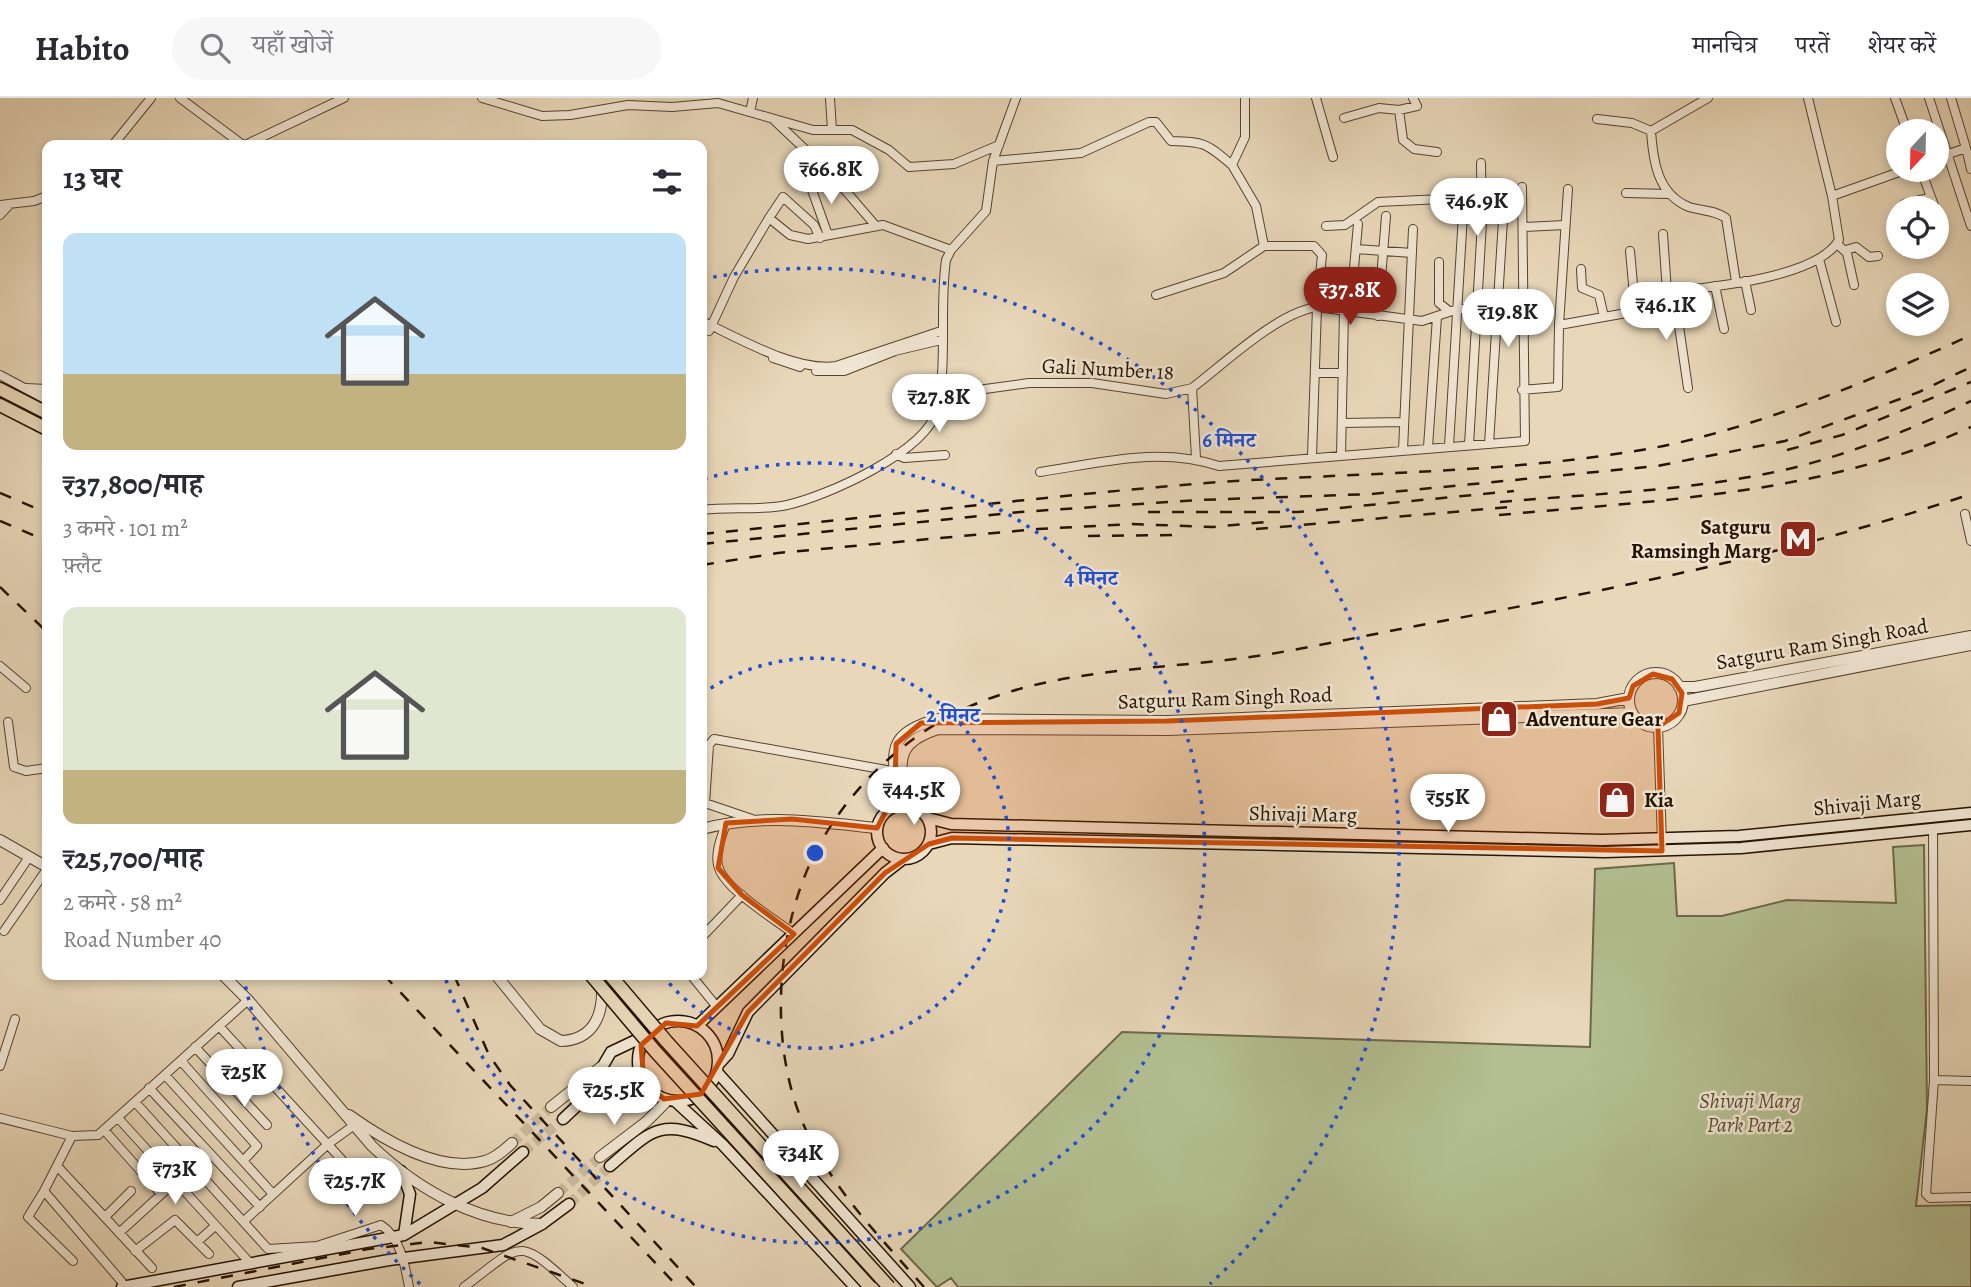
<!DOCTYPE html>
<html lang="hi">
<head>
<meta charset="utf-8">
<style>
  :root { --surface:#fff; --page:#f7f7f7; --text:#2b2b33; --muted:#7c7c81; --line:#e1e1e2; --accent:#8f2418 }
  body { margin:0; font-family:Alegreya,"Noto Serif Devanagari",serif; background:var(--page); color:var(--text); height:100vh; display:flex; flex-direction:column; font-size:26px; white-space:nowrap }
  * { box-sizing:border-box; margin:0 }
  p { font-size:23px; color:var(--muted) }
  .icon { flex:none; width:38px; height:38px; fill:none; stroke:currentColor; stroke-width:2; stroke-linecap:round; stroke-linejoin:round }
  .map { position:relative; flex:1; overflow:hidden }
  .drawer { position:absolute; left:42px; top:42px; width:665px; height:840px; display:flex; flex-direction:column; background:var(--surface); border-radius:14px; box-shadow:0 4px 10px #0003 }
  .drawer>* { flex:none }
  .needle { width:46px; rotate:202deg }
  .fabs { position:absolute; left:1886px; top:21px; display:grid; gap:14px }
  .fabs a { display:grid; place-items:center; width:63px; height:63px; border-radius:50%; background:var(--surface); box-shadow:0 4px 10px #0003; font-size:35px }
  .price { position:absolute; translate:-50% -60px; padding:0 16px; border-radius:24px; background:#fff; color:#222; font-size:23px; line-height:46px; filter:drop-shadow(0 2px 4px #0008) }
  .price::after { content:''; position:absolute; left:50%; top:42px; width:21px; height:16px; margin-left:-10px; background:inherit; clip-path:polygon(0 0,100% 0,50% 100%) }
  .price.on { background:var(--accent); color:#fff }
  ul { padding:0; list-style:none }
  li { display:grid; align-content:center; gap:14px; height:371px; padding:0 21px }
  li span { display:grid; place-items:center; height:217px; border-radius:14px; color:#555 }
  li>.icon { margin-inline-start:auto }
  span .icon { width:126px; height:126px; fill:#fffc; stroke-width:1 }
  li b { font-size:30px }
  h2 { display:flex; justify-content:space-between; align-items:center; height:84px; padding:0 21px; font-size:30px }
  header { display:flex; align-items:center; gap:42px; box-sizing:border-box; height:98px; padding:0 35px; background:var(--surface); border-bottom:2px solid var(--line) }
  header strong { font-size:33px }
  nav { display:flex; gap:38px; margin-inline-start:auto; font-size:24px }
  .search { width:490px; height:63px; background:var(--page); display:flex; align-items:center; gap:18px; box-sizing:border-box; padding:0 24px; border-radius:38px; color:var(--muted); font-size:26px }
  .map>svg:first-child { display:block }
  .green { fill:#b3bf91; stroke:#6c6848; stroke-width:2 }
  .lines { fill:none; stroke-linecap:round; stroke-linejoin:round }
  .tertiary-tunnel { stroke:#cbb99d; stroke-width:10; stroke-dasharray:10 5; stroke-linecap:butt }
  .secondary-tunnel { stroke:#cbb99d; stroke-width:10; stroke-dasharray:10 5; stroke-linecap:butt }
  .minor-casing { stroke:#55432e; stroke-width:10 }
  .tertiary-casing { stroke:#55432e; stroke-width:12 }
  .secondary-casing { stroke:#241200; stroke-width:13 }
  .primary-casing { stroke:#241200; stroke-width:15 }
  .minor { stroke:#f0e5d2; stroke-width:8 }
  .tertiary { stroke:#f0e5d2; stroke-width:10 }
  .secondary { stroke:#f0e5d2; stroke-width:10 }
  .primary { stroke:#e8d7b9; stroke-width:12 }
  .rail { stroke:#241200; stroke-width:2.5; stroke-dasharray:12 12; stroke-linecap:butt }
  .primary-bridge-casing { stroke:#241200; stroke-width:15; stroke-linecap:butt }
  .primary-bridge { stroke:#e8d7b9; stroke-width:12 }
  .marked { fill:#cb4e0a; fill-opacity:0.2; stroke:#cb4e0a; stroke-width:5; stroke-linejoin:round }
  .ring { fill:none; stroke:#1d4ed8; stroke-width:3.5; stroke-dasharray:3.5 7 }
  .labels { text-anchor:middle; stroke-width:5; stroke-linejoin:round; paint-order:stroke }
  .street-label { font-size:21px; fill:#241200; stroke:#f0e5d2 }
  .poi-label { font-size:21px; font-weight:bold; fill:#241200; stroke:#f0e5d2; text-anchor:start }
  .park-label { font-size:21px; font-style:italic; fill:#564f33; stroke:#f0e5d2 }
  .centre { fill:#1d4ed8; stroke:#f0e5d2; stroke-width:3.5 }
  .ring-label { font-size:21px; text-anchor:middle; font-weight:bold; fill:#1d4ed8; stroke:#f0e5d2; stroke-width:5; stroke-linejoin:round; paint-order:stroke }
</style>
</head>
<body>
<header>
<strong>Habito</strong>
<div class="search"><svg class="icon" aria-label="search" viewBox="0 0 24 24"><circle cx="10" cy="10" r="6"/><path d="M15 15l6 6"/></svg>यहाँ खोजें</div>
<nav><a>मानचित्र</a><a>परतें</a><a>शेयर करें</a></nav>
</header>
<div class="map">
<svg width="1971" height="1189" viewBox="0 0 1971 1189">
  <rect width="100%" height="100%" fill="#e8d7b9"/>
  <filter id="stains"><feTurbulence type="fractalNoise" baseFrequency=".00286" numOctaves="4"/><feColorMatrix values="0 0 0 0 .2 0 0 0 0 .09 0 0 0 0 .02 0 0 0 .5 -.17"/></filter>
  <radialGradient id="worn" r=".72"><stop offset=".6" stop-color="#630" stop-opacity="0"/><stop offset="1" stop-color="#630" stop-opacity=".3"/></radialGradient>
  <path class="green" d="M1924 747 1927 1011 1916 1108 1971 1107V1189H958L951 1180 937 1189 901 1151 1122 934 1590 949 1595 771 1674 765 1677 818H1722L1787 802 1896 805 1893 749Z"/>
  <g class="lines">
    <path class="tertiary-tunnel" d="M512 1045 551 1009
      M558 1095 600 1059"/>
    <path class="secondary-tunnel" d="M523 1054 563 1021
      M569 1106 610 1068"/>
    <defs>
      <path id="minor" d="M180 0 243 47
        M482 0 542 18 570 17 628 7 672 9 718 5 813 32H852L889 52 909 69 954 66 999 47
        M830 0 832 32
        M1316 0 1333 59
        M1808 0 1832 98
        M1895 0 1907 33
        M1929 0 1971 128
        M1399 12 1403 42 1414 51 1437 54
        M750 14 753 0
        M1344 20 1379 10 1399 12 1417 8 1413 0
        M773 21 832 77 875 127
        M1597 21 1632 25 1651 33C1653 62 1657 96 1689 109 1702 113 1715 112 1726 120L1736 184
        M1651 33 1708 0
        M113 47 151 0
        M245 47 344 0
        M1966 50 1971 71
        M1937 60 1966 50 1951 0
        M993 63 1081 55 1149 24H1156L1171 43C1205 44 1206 45 1232 67L1245 39V0
        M1921 72 1935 110
        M1626 95 1669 96
        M1904 106 1931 99
        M0 107 34 103 47 98
        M0 117 10 106
        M1937 118 1939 123
        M769 120 783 99 814 127 820 140
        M1326 128 1345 127 1378 104 1464 100 1449 348
        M1524 129 1565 127
        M1663 136 1667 194
        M828 137 812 92 817 85 832 77
        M1837 146 1847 155 1854 187
        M1264 148H1314L1322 157 1317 209 1312 358
        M1356 151 1412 155
        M1846 152 1856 149 1869 159 1878 158
        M1630 153 1634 197
        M1819 161 1836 224
        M1439 164V205L1449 213
        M1581 171 1582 190 1599 197 1604 219
        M1745 183 1751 212
        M1715 188 1724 231
        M1674 194 1688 290
        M1156 197 1224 175 1264 148 1256 108 1232 67
        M1350 214 1358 126
        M1378 218 1386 118
        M702 223C738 240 796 274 836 268L941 233
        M1559 227 1568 91
        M709 233 734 179 769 120 790 137 808 141 883 127 951 152
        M773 260 800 269
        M816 273H844L895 253 941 242
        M1315 275H1343
        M0 277 47 302
        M26 290 47 291
        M940 290 956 295 1029 285H1092L1166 296 1192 290C1224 266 1278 214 1317 209L1422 223 1458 211H1523
        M1192 290 1196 360
        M1522 292 1558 289 1559 227 1632 214 1628 198C1676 192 1814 186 1839 142L1832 98 1905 72
        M1342 325 1404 324
        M1489 346 1505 90
        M1469 347 1482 124 1481 65
        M1428 349 1437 219
        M1403 352 1413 131
        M896 356 904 360 945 357
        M1341 357 1344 214
        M1040 374C1101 365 1159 348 1219 368L1525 343 1522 89
        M702 412C729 408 760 413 787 407 827 398 926 354 937 312 948 264 939 211 946 162L951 152 986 113 993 63 1016 0
        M1965 416 1971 443
        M0 568 26 590
        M8 624 14 669 26 673 47 670
        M1658 629 1662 745
        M702 704 752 721
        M705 705 709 647 714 641 892 673
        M726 725C722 738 715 753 718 767 722 790 775 821 794 836
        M1933 730 1934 982 1971 983
        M0 802 29 759
        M4 833 47 771
        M702 839 742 797
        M691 877 717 909
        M219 928 377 1100
        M195 949 267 1027
        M181 963 257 1048 244 1062
        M0 968 15 921
        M165 977 273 1096
        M1934 982 1926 1096 1930 1100 1971 1099
        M149 990 260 1109
        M135 1004 268 1151 317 1148 381 1127C401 1140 405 1168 409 1189
        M0 1020 72 1038 98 1037 248 902
        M119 1021 250 1165
        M105 1033 161 1096
        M72 1038 44 1093 122 1184
        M58 1069 152 1170
        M44 1093 28 1119 73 1163
        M105 1119 131 1093
        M244 1123 328 1046 353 1028
        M119 1135 191 1069
        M197 1144 215 1128
        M135 1153 175 1122 209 1156
        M464 1189C522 1146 516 1136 573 1189"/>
      <path id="tertiary" d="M1629 602a27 27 0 1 1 54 0a27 27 0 1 1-54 0Z
        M1679 589H1695L1971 538
        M1683 603 1971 547
        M890 710C905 666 871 639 938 621L1167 623 1597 606 1629 600
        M918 710 904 697C899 659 898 644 938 631L1167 632 1632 615
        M702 731C760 715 818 724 877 730
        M0 742 47 769
        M223 877 248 902 372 1048C418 1092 478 1126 542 1126
        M496 877 540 931 561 943C592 942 603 919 602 890
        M551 1009 601 969
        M349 1017C384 1042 441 1076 485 1063 496 1060 504 1052 512 1045
        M600 1059 646 1024 665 1005 664 1001
        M511 1124 541 1109 558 1095"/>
      <path id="secondary" d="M877 734a27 27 0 1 1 54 0a27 27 0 1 1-54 0Z
        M928 720 951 726 1602 742 1739 738 1971 715
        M929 746 952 740 1605 754 1741 750 1971 727
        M638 963a40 40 0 1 1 80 0a40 40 0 1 1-80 0Z
        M697 928 883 750
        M718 967 728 956 748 914 885 775 903 761
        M717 974 910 1189
        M675 1003 723 1047 855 1189
        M563 1021 583 1002 611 954 647 937
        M610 1068C651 1033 659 1019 714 1043
        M401 1073 410 1096 404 1137
        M122 1189 404 1137 482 1090 523 1054
        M238 1189 389 1162 503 1147 542 1126 569 1106"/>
      <path id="primary" d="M0 291 47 315
        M0 307 47 331"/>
    </defs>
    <use href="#minor" class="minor-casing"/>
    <use href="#tertiary" class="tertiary-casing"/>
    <use href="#secondary" class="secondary-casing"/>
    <use href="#primary" class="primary-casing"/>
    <use href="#minor" class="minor"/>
    <use href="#tertiary" class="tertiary"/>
    <use href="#secondary" class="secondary"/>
    <use href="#primary" class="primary"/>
    <path class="rail" d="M1787 352 1842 337 1971 284
      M0 395 47 415
      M1500 404C1590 396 1682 393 1770 375 1839 361 1908 333 1971 303
      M1148 414H1298L1514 393
      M1499 417C1659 402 1822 397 1971 329
      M0 423 47 443
      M1256 431 1510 409
      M702 436C866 420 1029 400 1193 386 1346 374 1502 377 1653 350 1754 331 1878 280 1971 237
      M1088 438 1183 437
      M702 446 1020 414 1198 402 1371 396 1657 368 1785 343 1919 294 1971 269
      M702 467 778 455 1038 431 1132 426 1213 429 1266 424
      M0 489 47 534
      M384 877 678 1189
      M454 877 489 957 510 987 696 1189
      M174 1189 368 1151 429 1144 482 1150 594 1189
      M924 1189C880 1139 833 1092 805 1030 768 948 775 833 816 753 848 692 902 640 964 611 1060 567 1168 573 1270 556 1324 547 1378 535 1432 525 1614 491 1795 455 1971 396"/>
    <defs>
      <path id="primary-bridge" d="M591 877 655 953 870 1189
        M610 877 667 944 889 1189"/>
    </defs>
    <use href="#primary-bridge" class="primary-bridge-casing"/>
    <use href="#primary-bridge" class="primary-bridge"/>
  </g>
  <path class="marked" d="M1653 576 1672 581 1682 595 1679 615 1658 629 1662 753 952 740 929 746 885 775 748 914 701 996 664 1001 644 985 641 947 666 925 697 928 794 836 742 797 718 770 726 725 792 721 877 730 895 696 896 646 921 625 1167 623 1597 606 1629 600 1633 588Z"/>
  <g class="ring">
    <path d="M702 596A195 195 0 1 1 663 878"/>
    <path d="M704 381A390 390 0 1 1 445 879"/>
    <path d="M420 1186A585 585 0 0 1 244 882M703 181A585 585 0 0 1 1210 1186"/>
  </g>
  <defs>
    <symbol id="metro-square" viewBox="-11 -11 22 22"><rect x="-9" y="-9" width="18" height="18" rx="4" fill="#8f2418" stroke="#f0e5d2"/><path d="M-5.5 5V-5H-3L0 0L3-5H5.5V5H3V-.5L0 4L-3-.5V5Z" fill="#fff"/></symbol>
    <symbol id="shop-square" viewBox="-11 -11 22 22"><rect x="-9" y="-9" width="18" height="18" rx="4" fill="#8f2418" stroke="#f0e5d2"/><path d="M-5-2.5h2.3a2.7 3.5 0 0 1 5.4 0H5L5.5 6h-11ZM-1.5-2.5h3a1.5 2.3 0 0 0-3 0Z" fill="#fff"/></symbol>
  </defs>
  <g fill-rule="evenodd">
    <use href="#metro-square" x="1776" y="419" width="44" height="44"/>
    <use href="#shop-square" x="1477" y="599" width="44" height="44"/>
    <use href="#shop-square" x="1595" y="680" width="44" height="44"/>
  </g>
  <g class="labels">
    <g class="street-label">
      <text transform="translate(1108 271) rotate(3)" y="7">Gali Number 18</text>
      <text transform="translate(1822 546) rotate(-10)" y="7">Satguru Ram Singh Road</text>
      <text transform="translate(1225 600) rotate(-2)" y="7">Satguru Ram Singh Road</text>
      <text transform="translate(1867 705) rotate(-6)" y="7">Shivaji Marg</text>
      <text transform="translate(1303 716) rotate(1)" y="7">Shivaji Marg</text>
    </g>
    <g class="poi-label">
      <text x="1771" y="436" text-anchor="end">Satguru<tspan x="1771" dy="24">Ramsingh Marg</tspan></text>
      <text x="1526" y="628">Adventure Gear</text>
      <text x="1644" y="709">Kia</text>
    </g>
    <g class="park-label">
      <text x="1750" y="1010">Shivaji Marg<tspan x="1750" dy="24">Park Part 2</tspan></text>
    </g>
  </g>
  <circle cx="815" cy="755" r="10" class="centre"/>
  <g class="ring-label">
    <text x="1229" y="349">6 मिनट</text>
    <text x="1091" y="487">4 मिनट</text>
    <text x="953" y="624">2 मिनट</text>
  </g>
  <rect width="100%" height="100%" filter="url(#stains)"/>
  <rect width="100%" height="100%" fill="url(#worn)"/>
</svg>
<div class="fabs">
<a><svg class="needle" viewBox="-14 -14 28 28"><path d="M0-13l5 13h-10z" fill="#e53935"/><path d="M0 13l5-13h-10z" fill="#7c7c81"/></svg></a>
<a><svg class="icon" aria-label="locate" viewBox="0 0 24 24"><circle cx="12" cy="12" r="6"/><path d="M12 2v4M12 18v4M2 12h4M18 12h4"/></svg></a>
<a><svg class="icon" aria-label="layers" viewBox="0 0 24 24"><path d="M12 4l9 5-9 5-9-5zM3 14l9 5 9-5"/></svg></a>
</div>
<b class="price" style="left:831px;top:108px">₹66.8K</b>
<b class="price" style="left:1477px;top:140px">₹46.9K</b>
<b class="price on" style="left:1350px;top:229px">₹37.8K</b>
<b class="price" style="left:1666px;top:244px">₹46.1K</b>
<b class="price" style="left:1508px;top:251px">₹19.8K</b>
<b class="price" style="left:939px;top:336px">₹27.8K</b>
<b class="price" style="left:914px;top:729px">₹44.5K</b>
<b class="price" style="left:1448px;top:736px">₹55K</b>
<b class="price" style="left:244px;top:1011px">₹25K</b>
<b class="price" style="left:614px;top:1029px">₹25.5K</b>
<b class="price" style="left:801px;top:1092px">₹34K</b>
<b class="price" style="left:175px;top:1108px">₹73K</b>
<b class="price" style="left:355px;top:1120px">₹25.7K</b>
<section class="drawer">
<h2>13 घर<svg class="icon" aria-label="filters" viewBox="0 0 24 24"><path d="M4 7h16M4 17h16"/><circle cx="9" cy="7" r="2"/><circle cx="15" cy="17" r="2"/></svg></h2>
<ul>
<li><span style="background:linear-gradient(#bfe0f5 65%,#c2b280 0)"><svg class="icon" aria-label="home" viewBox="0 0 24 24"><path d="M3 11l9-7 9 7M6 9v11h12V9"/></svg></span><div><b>₹37,800/माह</b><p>3 कमरे · 101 m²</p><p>फ़्लैट</p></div></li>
<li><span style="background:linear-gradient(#dfe7d0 75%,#c2b280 0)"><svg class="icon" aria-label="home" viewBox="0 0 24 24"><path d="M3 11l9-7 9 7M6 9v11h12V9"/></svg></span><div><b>₹25,700/माह</b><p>2 कमरे · 58 m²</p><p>Road Number 40</p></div></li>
</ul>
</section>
</div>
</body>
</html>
